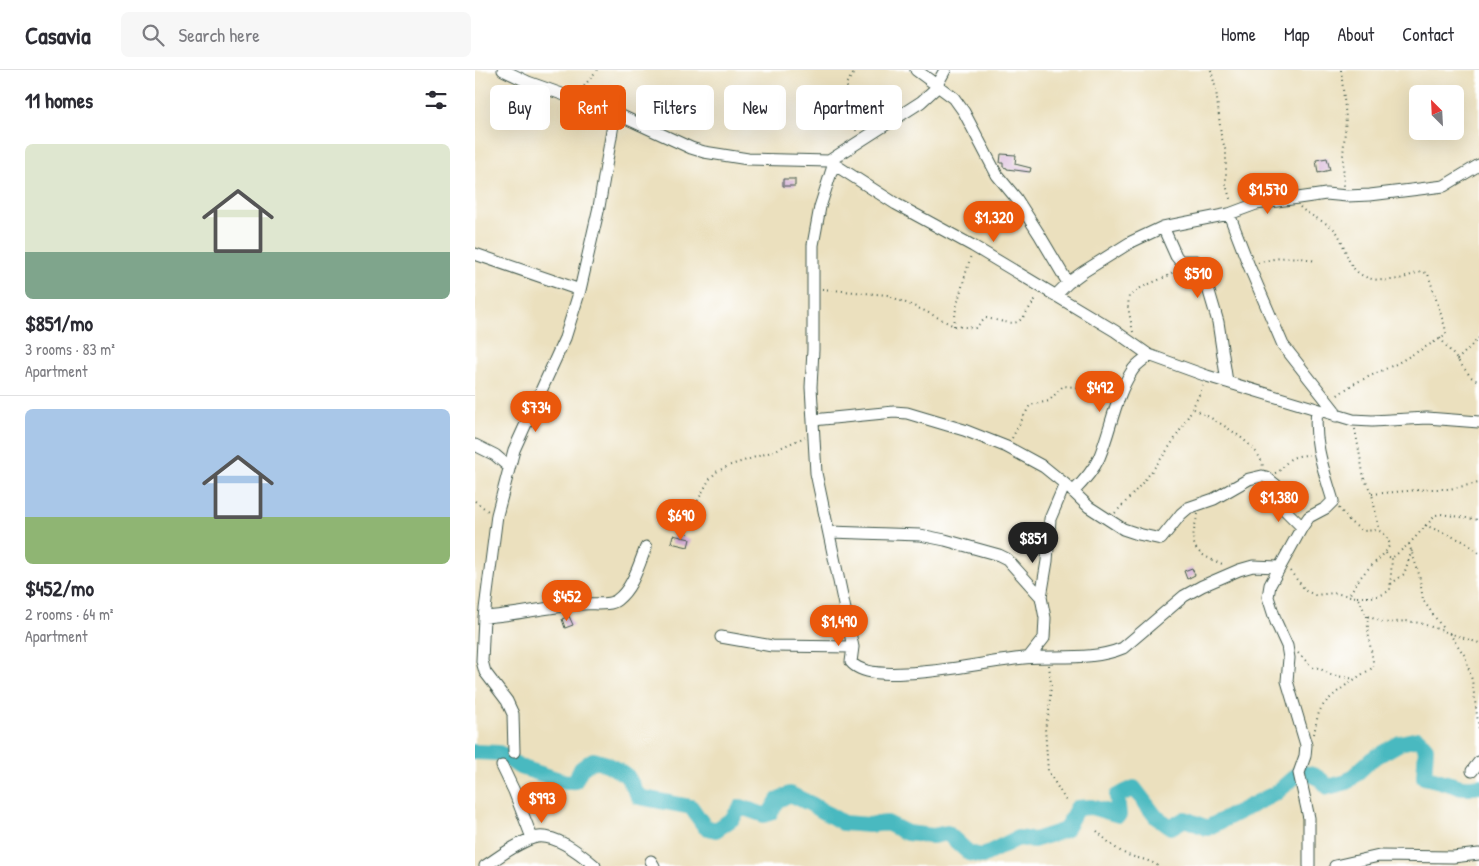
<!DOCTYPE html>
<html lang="en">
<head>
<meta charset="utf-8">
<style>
  :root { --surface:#fff; --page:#f7f7f7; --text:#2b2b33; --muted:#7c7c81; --line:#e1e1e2; --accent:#ea580c }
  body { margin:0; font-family:"Patrick Hand",sans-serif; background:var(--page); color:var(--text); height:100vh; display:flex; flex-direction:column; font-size:19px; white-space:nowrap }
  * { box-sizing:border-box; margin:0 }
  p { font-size:16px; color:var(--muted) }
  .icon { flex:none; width:28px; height:28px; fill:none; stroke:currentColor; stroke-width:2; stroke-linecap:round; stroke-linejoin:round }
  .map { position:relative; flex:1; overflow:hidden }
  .panel { display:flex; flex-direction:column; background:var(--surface); width:475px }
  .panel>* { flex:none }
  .banner { position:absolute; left:15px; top:15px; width:475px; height:45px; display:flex; gap:10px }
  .needle { width:32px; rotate:336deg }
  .fabs { position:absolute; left:934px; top:15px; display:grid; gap:10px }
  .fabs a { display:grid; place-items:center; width:55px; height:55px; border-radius:8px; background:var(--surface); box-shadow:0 5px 20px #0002; font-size:25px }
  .price { position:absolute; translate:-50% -42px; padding:0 11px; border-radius:18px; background:var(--accent); color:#fff; font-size:16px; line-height:32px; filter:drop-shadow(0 1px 2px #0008) }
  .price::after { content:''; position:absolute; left:50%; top:30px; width:15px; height:11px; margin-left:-8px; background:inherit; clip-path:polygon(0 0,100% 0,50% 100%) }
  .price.selected { background:#222; color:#fff }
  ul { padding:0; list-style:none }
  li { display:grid; align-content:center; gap:10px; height:265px; padding:0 25px }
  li+li { border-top:1px solid var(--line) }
  li span { display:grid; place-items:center; height:155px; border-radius:8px; color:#555 }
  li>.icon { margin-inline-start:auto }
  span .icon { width:90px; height:90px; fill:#fffc; stroke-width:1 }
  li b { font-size:21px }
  h2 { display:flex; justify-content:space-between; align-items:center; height:60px; padding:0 25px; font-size:21px }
  .pill { padding:0 18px; border-radius:8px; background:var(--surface); box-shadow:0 5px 20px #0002; font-size:18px; line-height:45px }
  .pill.selected { background:var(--accent); color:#fff }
  header { display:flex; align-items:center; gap:30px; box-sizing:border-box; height:70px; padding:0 25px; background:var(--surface); border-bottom:1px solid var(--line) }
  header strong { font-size:24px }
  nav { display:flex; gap:28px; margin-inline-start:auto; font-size:18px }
  .search { width:350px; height:45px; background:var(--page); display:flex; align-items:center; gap:12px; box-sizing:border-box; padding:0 18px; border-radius:8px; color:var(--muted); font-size:19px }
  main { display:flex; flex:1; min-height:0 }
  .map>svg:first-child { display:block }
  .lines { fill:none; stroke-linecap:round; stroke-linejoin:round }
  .river { stroke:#4ab9c0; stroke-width:16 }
  .building { fill:#d4afd4 }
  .minor-casing { stroke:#3e5549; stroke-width:13 }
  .path { stroke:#3e5549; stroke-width:2; stroke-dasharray:1 4; stroke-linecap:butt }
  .minor { stroke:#fff; stroke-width:11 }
</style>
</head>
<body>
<header>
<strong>Casavia</strong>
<div class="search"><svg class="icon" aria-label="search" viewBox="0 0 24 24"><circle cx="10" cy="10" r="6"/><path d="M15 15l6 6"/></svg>Search here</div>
<nav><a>Home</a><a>Map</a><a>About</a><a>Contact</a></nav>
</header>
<main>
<section class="panel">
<h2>11 homes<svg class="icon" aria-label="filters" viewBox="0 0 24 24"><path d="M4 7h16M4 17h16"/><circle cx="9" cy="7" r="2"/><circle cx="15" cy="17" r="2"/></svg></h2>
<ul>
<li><span style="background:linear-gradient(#dfe7d0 70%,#7fa58c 0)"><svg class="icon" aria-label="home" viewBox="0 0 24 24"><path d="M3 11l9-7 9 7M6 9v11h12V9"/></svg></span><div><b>$851/mo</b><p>3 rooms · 83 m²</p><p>Apartment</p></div></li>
<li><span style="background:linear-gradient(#a9c7e8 70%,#8fb573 0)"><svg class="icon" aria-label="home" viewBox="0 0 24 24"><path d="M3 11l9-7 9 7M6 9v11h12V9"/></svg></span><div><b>$452/mo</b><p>2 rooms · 64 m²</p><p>Apartment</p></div></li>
</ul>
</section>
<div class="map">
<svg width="1004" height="796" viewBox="0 0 1004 796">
  <rect width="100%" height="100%" fill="#fff"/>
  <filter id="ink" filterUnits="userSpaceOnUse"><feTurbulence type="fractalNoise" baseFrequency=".02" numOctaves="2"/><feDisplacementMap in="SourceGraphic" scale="10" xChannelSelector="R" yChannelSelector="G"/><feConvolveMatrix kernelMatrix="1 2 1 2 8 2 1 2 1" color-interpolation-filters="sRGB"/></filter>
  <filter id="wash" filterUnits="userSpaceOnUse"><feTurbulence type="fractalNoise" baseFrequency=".0096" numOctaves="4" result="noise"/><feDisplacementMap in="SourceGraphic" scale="20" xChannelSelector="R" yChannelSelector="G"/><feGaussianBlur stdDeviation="1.12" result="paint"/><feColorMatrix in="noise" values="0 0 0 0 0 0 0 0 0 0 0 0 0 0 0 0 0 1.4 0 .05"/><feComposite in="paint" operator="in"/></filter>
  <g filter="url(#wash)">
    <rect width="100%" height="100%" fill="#ebe0be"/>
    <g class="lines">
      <path class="river" d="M0 682 24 683 45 697 91 712 100 711 106 699 118 690 132 694 152 706 164 727 216 737 230 757 241 760 257 749 266 737 289 745 295 743 303 730 315 724 336 734 368 753 394 755 412 753 432 763 458 766 472 763 494 783 507 786 543 768 559 770 590 760 602 738 616 737 644 745 642 726 659 718 681 747 696 757 710 749 732 758 801 723 824 703C837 703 845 707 853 717L872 712 897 689 925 673 943 669 951 678 949 707C968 710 985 721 1004 716"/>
    </g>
    <g id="blocks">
      <path class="building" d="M404 34 409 38 403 45 398 40Z
        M526 84 541 85 540 94 556 98 555 102 532 99V98L528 97V93H525Z
        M852 88 855 100 843 103 841 90Z
        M308 109H320V116H308Z
        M198 465 215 469 213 477 196 473Z
        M717 498 720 505 712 509 709 501Z
        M94 546 98 555 90 558 87 549Z"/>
    </g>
  </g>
  <g filter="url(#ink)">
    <use href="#blocks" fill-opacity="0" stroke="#3e5549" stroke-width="1"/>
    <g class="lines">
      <defs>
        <path id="minor" d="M28 0 53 12 140 43 216 78 229 82 273 89 354 91 421 134 498 176 640 261 674 285 732 306 878 350 897 351 952 348 1004 352
          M441 0 479 28 489 42 522 105 541 128 564 164 593 213
          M354 91 446 32 459 20 470 0
          M359 93 345 137 338 175V280L336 317 341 403 378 577 376 592C387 605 415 604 431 603 471 602 510 592 549 588 582 585 617 591 648 578L709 526 727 516 764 500 778 496 804 497
          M754 144 774 196 808 275 859 340 861 346
          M688 157 701 186 705 191H721L733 218 743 252 752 312
          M0 184 105 220
          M580 226 593 213 608 202 656 172 688 157 754 144 781 134 851 124 872 126 895 125 969 116 1004 95
          M338 350 419 342 432 343 489 360 532 377 569 397 590 414 614 437 648 459 663 464 686 469 706 444 713 438 739 429 774 409 787 406 791 407 801 415 809 439 827 457
          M0 375 20 385 34 397
          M598 422C608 412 618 401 624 388 636 359 640 327 657 301 661 294 669 290 674 285
          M355 462 445 465 470 470 524 485 532 489 566 527
          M9 547C43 545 75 536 108 534 118 533 135 536 142 530 158 518 164 494 171 477
          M246 567 297 576 378 577
          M554 587 569 568 570 548 566 527 572 491 575 449 590 414
          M39 682 38 644 32 631 10 602 7 591 9 547 22 445 39 380 90 268 105 220 124 137 140 43
          M27 696 39 721 57 768
          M997 701 1004 692
          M176 791 179 796
          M10 796C24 787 42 773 58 768 78 761 106 784 120 796
          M834 796V748L824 703 830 686 831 675 812 611 814 588 812 576 801 552 793 527 795 515 827 457 834 447 851 438 858 431C849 401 838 372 842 340
          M860 796 904 786 978 787 1004 784"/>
      </defs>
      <use href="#minor" class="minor-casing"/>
      <path class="path" d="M381 0 371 14 380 41 381 61
        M736 0 741 20 746 65 751 82V115L756 132
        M866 0 871 48 868 86 869 117
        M106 20 122 0
        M825 137C835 147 853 152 861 161 873 178 870 200 893 208 904 211 916 211 928 208 936 206 945 199 953 204L970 257 971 263 968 267 921 294 878 314 860 327
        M783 193C803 187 819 185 840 191
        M347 219 412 225 450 241 479 256 500 258 511 248C548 256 541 257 562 227
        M479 256 481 238 496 185
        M658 262 653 237 654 226 667 217 695 205 700 199
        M965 268 996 307 1004 312
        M982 290 1004 268
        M719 339C738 349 785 373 788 397
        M880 359 889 408 897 424 904 460
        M537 368 555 335 574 331 588 316 600 317 633 330
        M800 403C807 401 808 396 813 391 818 386 827 385 834 385
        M897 424 955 419H974L1004 413
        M0 431 13 441
        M864 438 875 452 888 461C905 460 907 458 915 474 910 485 901 491 893 499 885 507 879 516 874 526
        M640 443C677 405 707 364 728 316
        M723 444C713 478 718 483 750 495
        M950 455 990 472 1004 483
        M213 464 216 443 234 410 241 402 253 396 296 382 330 367
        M934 474 944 504 948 530 969 560
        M911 483 914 487 917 488 934 474 961 445 966 444 1004 450
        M815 501 831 521 840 525 859 523 881 527 884 530 892 546 910 553 931 551 945 553 974 563 990 586 997 610 1004 659
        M916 514 929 504 937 480
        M882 527C895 527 904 528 915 520L917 488
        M974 563 1004 573
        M823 583 837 597 844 598 856 605 880 609
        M574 595 576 614 574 642 570 658 573 701 591 731
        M839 664C841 655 842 644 847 637 857 623 884 606 899 597L894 569 892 546
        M622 761C631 770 641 780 653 785 663 789 674 789 683 796"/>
      <use href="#minor" class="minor"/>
    </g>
  </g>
</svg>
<div class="fabs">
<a><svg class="needle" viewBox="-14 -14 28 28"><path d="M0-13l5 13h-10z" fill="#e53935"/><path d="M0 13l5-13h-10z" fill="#7c7c81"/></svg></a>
</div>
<b class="price" style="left:793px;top:145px">$1,570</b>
<b class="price" style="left:519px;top:173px">$1,320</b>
<b class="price" style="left:723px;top:229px">$510</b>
<b class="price" style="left:625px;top:343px">$492</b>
<b class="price" style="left:61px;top:363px">$734</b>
<b class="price" style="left:804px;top:453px">$1,380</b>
<b class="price" style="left:206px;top:471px">$690</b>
<b class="price selected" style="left:558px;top:494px">$851</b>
<b class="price" style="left:92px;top:552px">$452</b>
<b class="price" style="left:364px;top:577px">$1,490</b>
<b class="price" style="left:67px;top:754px">$993</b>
<div class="banner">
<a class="pill">Buy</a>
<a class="pill selected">Rent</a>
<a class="pill">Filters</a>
<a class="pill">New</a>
<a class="pill">Apartment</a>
</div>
</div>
</main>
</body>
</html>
